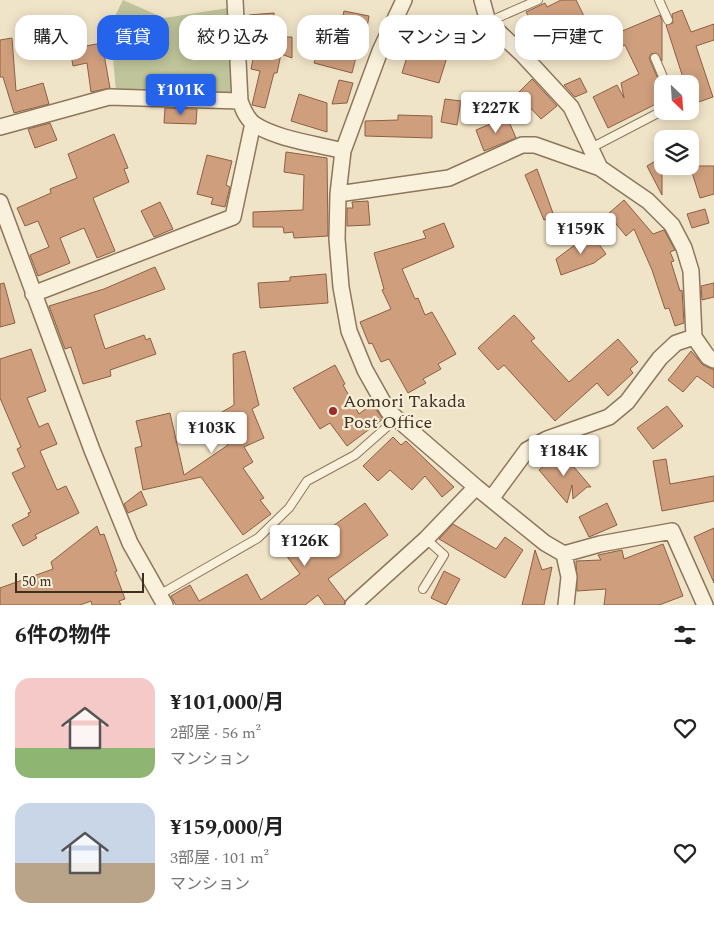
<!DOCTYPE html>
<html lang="ja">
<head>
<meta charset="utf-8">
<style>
  :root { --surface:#fff; --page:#f6f6f6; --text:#222; --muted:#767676; --accent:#2563eb }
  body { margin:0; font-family:Spectral,"Noto Sans JP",serif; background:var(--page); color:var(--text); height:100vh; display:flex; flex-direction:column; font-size:19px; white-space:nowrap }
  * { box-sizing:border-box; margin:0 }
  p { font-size:16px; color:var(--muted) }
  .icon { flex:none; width:28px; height:28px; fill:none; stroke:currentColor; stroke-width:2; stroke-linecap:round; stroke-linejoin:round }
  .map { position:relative; height:605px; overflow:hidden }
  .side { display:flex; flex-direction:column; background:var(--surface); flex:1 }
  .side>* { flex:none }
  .banner { position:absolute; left:15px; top:15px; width:685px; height:45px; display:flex; gap:10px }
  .needle { width:32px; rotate:155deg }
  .controls { position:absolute; left:654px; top:75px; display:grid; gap:10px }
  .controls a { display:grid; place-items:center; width:45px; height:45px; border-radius:10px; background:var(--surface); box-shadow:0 2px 12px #0003; font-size:25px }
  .scale { position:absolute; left:15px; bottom:12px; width:129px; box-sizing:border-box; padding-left:5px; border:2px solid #3d2e20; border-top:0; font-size:14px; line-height:18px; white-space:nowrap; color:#3d2e20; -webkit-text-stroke:4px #f7eed8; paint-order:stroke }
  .price { position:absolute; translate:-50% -42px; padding:0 11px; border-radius:5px; background:#fff; color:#222; font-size:16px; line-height:32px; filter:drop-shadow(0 1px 2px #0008) }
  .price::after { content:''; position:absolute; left:50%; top:30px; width:15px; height:11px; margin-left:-8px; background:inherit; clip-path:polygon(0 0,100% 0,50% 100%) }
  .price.current { background:var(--accent); color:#fff }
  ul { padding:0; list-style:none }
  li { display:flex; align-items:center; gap:15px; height:125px; padding:0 15px }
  li span { display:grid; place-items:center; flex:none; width:140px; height:100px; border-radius:15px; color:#555 }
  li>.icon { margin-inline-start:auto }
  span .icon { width:60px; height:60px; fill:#fffc; stroke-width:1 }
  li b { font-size:21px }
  h2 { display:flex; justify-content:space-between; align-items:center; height:60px; padding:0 15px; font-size:21px }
  .pill { padding:0 18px; border-radius:15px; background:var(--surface); box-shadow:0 2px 12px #0003; font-size:18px; line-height:45px }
  .pill.current { background:var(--accent); color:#fff }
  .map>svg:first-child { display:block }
  .cemetery { fill:#bfc49a }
  .building { fill:#cf9f7d; stroke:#8d5f41 }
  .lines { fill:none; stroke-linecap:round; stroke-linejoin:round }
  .service-casing { stroke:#8d765c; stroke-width:10 }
  .minor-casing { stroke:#8d765c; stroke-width:18 }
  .service { stroke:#faf1dc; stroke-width:8 }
  .minor { stroke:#faf1dc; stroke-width:15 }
  .poi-dot { fill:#9e2a2b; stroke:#f7eed8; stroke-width:2 }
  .labels { text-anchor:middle; stroke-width:4.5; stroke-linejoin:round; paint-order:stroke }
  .poi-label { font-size:18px; fill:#3d2e20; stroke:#f7eed8; text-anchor:start }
</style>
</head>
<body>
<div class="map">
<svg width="714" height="605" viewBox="0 0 714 605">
  <rect width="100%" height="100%" fill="#f0e4c8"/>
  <path class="cemetery" d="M123 0 164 18 228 8 232 93 116 91 110 26Z"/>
  <path class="building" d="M561 0H576L584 16 525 44 516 31 531 21 526 12 545 3 547 7Z
    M682 10 691 32 714 24V40L696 46 713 97 690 105V84H685L666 25 673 23 672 14Z
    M344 11 369 16 366 34H362L352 73 314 63 319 46 335 50Z
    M274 13 276 37H292V58L281 54 277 73H274L265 108 252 105 260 71 251 69 258 34 250 35 249 15Z
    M660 15 662 21V61L656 53 651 54 649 58 662 88V101L608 128 593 97 617 85 624 98 621 83 639 74 625 45 616 49 613 35Z
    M47 20 50 39 26 43 23 24Z
    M12 38 16 91 43 83 49 104 14 113 3 77H0V40Z
    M102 43 110 88 91 92 87 63 73 66 70 49Z
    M411 44 448 54 439 83 402 73Z
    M580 78 587 92 575 97 564 85Z
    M532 79 557 106 541 119 517 94Z
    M339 80 353 83 347 103 332 104Z
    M299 94 327 103V132L291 121Z
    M445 99 461 101 457 125 441 122Z
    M165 108 197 109 196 124 164 123Z
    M398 115 432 116V138L365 136V121L398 120Z
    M507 117 516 138 484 151 476 130Z
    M50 123 57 140 35 148 28 129Z
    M114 134 128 168 124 169 129 182 93 198 115 251 97 258 84 228 60 238 70 263 38 276 30 255 49 247 38 221 25 226 17 208 51 193 50 189 77 178 68 154Z
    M286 152 327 158 328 236 294 238 293 232 284 233 283 227H253V212L303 210 304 175 284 172Z
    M207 155 232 161 226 185 230 187 225 207 211 204 213 198 197 194Z
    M662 157V195L647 166Z
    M690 166H714V194L700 198Z
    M537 169 554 216 544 220 525 175Z
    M624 200 653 234 664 230 675 250 670 252 674 261 671 262 680 291 682 290 684 323 675 326 669 308 665 309 652 270 634 229 626 236 608 214Z
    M368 201 370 225 347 226V208H353L352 202Z
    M160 202 173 229 154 237 141 211Z
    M705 209 709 223 692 228 687 214Z
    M444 223 454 247 402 269 415 299 418 298 425 315 432 312 456 354 438 364 441 369 423 379 426 383 408 393 389 359 381 362 372 343 369 344 360 322 391 309 382 290 384 289 374 253 426 238 423 231Z
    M591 233 606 254 594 263 561 275 556 259Z
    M155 267 165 289 94 315 105 349 144 335 146 340 150 338 156 354 110 370 111 376 83 384 71 347 65 349 49 306 104 289Z
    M326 274 328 303 260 308 258 283 290 281V277Z
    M4 283 15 323 0 327V284Z
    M714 283V297L702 300 701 286Z
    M514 315 535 338 531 341 569 382 618 339 638 362 630 369 633 373 608 396 597 383 555 421 504 365 498 370 478 348Z
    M31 349 46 391 27 398 39 427 48 423 57 444 40 451 57 490 66 486 79 513 35 535 37 538 23 546 12 525 29 516 28 513 31 512 12 473 25 467 17 449 21 447 0 398V359Z
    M245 351 259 405 252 409 264 438 244 447 253 462 243 468 264 498 260 500 271 514 243 535 201 477 143 490 135 448 142 446 136 421 170 413 184 475 228 445 212 418 234 405 233 354Z
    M691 351 703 365 714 370V388L697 376 683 392 668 380Z
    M335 365 345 384 343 385 359 414 372 404 383 419 347 446 330 423 320 429 293 388Z
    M667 406 683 426 653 449 637 428Z
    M393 437 401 445 406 441 454 487 442 497 425 476 412 490 390 470 378 481 363 466Z
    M561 452 591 487H587L573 499 572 485 567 503 539 470Z
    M666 459 670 484 714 476V501L662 511 653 461Z
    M141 491 147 505 128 513 124 504Z
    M365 503 388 535 328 579 345 601 344 605H325L318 595 305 605H176L171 596 190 585 199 601 247 574 261 600 300 574 283 551 297 541 302 548Z
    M607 503 617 525 589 537 579 517Z
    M453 524 496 549 505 537 523 550 505 578 439 539Z
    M97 526 100 535 104 534 117 571 115 572 125 599 119 601 121 605H92L91 601 80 605H0V588L53 569 51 562Z
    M714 528V583L694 537Z
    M663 544 683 596 659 605H604L606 589 577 591 576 561 601 560 598 555 622 550 624 559Z
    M535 550 542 570 552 567 544 605H522Z
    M444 571 460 579 446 605 431 598Z"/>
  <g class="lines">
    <defs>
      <path id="service" d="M659 0 668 20
        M488 22 538 0
        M655 58 666 84
        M591 148 662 111
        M423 589 444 555 426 539
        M159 595 258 538 289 508 307 481 355 455 397 418"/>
      <path id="minor" d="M235 0 240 101C243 109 246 118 254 124 276 139 317 144 343 151
        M404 0 380 51 343 151 338 194 337 239 341 287 349 331 365 370 388 411 476 487 545 543 564 554 600 544 672 531 705 605
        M482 0 488 22 522 54 571 107 600 168
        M0 127 109 97 240 101
        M338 194 449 178 522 145H535L600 168 648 201 672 225 684 248 691 271 694 337 708 357 714 360
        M0 202 92 450 130 543 165 605
        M33 294 233 217 253 123
        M491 499 527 450 547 439 609 417 627 402 660 358 676 343 694 337
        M564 554 569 577 566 605
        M353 605 426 539 476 487"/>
    </defs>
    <use href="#service" class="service-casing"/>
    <use href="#minor" class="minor-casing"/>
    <use href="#service" class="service"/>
    <use href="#minor" class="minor"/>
  </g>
  <circle class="poi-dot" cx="333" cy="411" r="5"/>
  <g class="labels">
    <g class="poi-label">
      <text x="343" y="407">Aomori Takada<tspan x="343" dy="21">Post Office</tspan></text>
    </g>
  </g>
</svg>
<div class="controls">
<a><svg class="needle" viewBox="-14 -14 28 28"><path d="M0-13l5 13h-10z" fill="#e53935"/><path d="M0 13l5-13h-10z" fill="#767676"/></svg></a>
<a><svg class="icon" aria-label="layers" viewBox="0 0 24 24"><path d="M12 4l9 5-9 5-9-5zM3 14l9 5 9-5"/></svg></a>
</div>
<div class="scale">50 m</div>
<b class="price current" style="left:181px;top:116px">¥101K</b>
<b class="price" style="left:496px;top:134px">¥227K</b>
<b class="price" style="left:581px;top:255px">¥159K</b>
<b class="price" style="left:212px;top:454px">¥103K</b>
<b class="price" style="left:564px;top:477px">¥184K</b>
<b class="price" style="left:305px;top:567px">¥126K</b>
<div class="banner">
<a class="pill">購入</a>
<a class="pill current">賃貸</a>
<a class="pill">絞り込み</a>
<a class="pill">新着</a>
<a class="pill">マンション</a>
<a class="pill">一戸建て</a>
</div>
</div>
<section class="side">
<h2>6件の物件<svg class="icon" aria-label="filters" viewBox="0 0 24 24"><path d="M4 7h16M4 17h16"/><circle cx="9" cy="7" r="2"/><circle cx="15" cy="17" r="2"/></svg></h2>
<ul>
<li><span style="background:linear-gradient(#f6c9c9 70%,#8fb573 0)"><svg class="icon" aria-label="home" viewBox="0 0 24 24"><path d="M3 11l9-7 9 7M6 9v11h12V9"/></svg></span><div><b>¥101,000/月</b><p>2部屋 · 56 m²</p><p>マンション</p></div><svg class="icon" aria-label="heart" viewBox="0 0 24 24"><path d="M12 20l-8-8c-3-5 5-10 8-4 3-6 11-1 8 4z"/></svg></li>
<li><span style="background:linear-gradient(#c9d6e8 60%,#b9a48a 0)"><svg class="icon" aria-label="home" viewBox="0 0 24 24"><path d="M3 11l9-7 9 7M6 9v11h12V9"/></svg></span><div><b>¥159,000/月</b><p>3部屋 · 101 m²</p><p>マンション</p></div><svg class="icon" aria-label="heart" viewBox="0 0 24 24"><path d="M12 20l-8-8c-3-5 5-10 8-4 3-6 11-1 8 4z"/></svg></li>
</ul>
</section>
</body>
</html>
